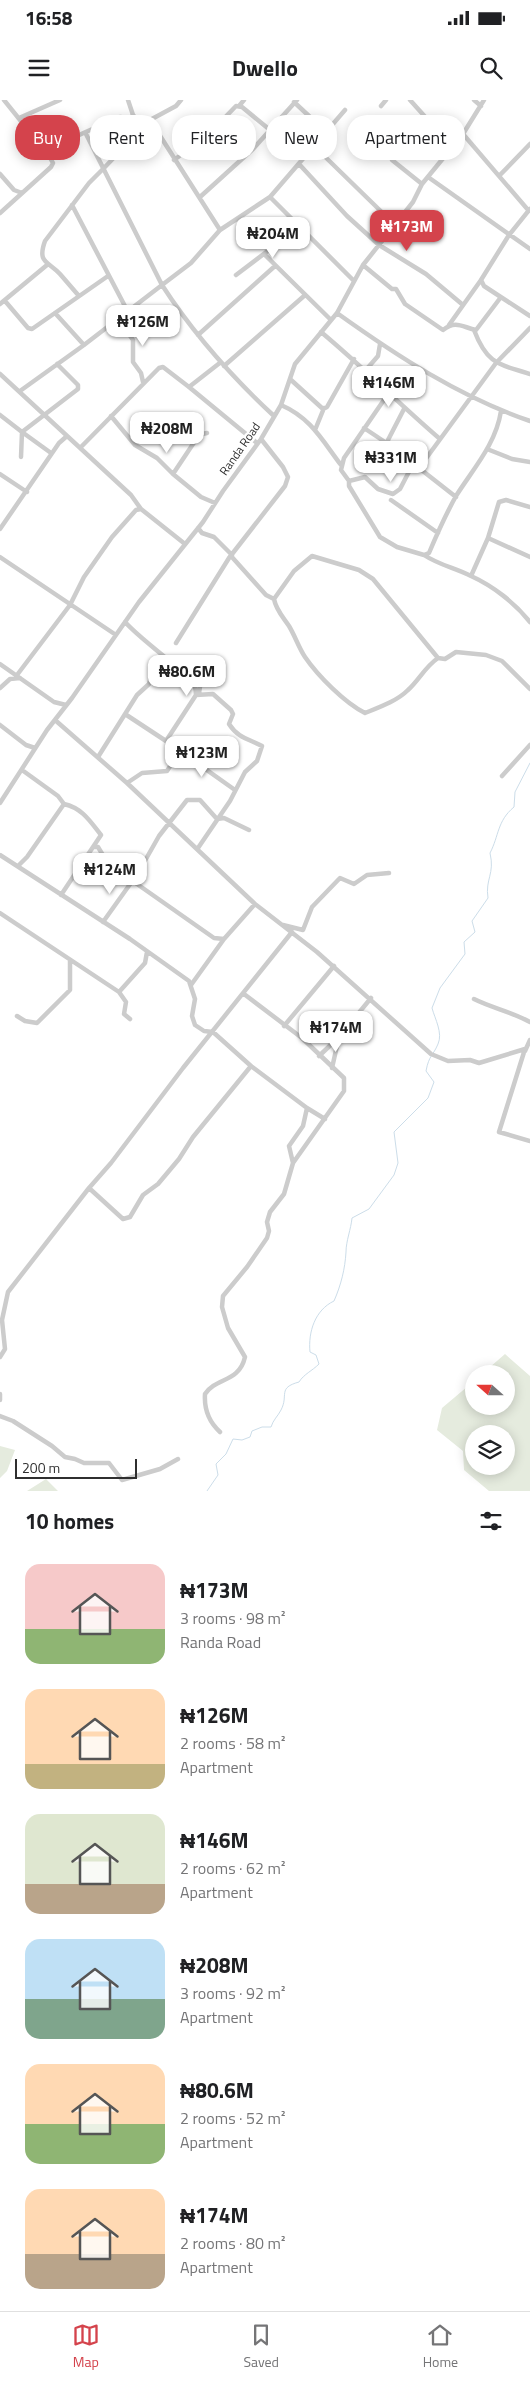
<!DOCTYPE html>
<html lang="en">
<head>
<meta charset="utf-8">
<style>
  :root { --surface:#fff; --page:#f2f2f2; --text:#202124; --muted:#757577; --line:#e0e0e0; --accent:#d4434c }
  body { margin:0; font-family:"Titillium Web",sans-serif; background:var(--page); color:var(--text); height:100vh; display:flex; flex-direction:column; font-size:19px; white-space:nowrap }
  * { box-sizing:border-box; margin:0 }
  p { font-size:16px; color:var(--muted) }
  .icon { flex:none; width:28px; height:28px; fill:none; stroke:currentColor; stroke-width:2; stroke-linecap:round; stroke-linejoin:round }
  .map { position:relative; height:1391px; overflow:hidden }
  .details { display:flex; flex-direction:column; background:var(--surface); flex:1 }
  .details>* { flex:none }
  .guide { position:absolute; left:15px; top:15px; width:500px; height:45px; display:flex; gap:10px }
  .needle { width:32px; rotate:291deg }
  .tools { position:absolute; left:465px; top:1265px; display:grid; gap:10px }
  .tools a { display:grid; place-items:center; width:50px; height:50px; border-radius:50%; background:var(--surface); box-shadow:0 2px 12px #0003; font-size:25px }
  .scale { position:absolute; left:15px; bottom:12px; width:122px; box-sizing:border-box; padding-left:5px; border:2px solid #2f2f2f; border-top:0; font-size:14px; line-height:18px; white-space:nowrap; color:#2f2f2f; -webkit-text-stroke:4px #fff; paint-order:stroke }
  .price { position:absolute; translate:-50% -42px; padding:0 11px; border-radius:10px; background:#fff; color:#222; font-size:16px; line-height:32px; filter:drop-shadow(0 1px 2px #0008) }
  .price::after { content:''; position:absolute; left:50%; top:30px; width:15px; height:11px; margin-left:-8px; background:inherit; clip-path:polygon(0 0,100% 0,50% 100%) }
  .price.selected { background:var(--accent); color:#fff }
  ul { padding:0; list-style:none }
  li { display:flex; align-items:center; gap:15px; height:125px; padding:0 25px }
  li span { display:grid; place-items:center; flex:none; width:140px; height:100px; border-radius:15px; color:#555 }
  li>.icon { margin-inline-start:auto }
  span .icon { width:60px; height:60px; fill:#fffc; stroke-width:1 }
  li b { font-size:21px }
  h2 { display:flex; justify-content:space-between; align-items:center; height:60px; padding:0 25px; font-size:21px }
  .chip { padding:0 18px; border-radius:20px; background:var(--surface); box-shadow:0 2px 12px #0003; font-size:18px; line-height:45px }
  .chip.selected { background:var(--accent); color:#fff }
  .status { display:flex; justify-content:space-between; align-items:center; height:35px; padding:0 25px; background:var(--surface); direction:ltr }
  .status svg { height:14px; fill:currentColor }
  header { display:flex; justify-content:space-between; align-items:center; height:65px; padding:0 25px; background:var(--surface); font-size:22px; font-weight:700 }
  .dock { display:flex; justify-content:space-around; align-items:center; height:70px; border-top:1px solid var(--line); background:var(--surface); font-size:14px; color:var(--muted) }
  .dock a { display:grid; justify-items:center; gap:2px }
  .dock .selected { color:var(--accent) }
  .map>svg:first-child { display:block }
  .green { fill:#e5ebde; fill-rule:evenodd }
  .lines { fill:none; stroke-linecap:round; stroke-linejoin:round }
  .stream { stroke:#ccdde9; stroke-width:1 }
  .street { stroke:#ccc; stroke-width:4.5 }
  .labels { text-anchor:middle; stroke-width:5; stroke-linejoin:round; paint-order:stroke }
  .street-label { font-size:12px; fill:#2f2f2f; stroke:#fff }
</style>
</head>
<body>
<div class="status"><b>16:58</b><svg viewBox="0 0 49 12"><path d="M0 12V9h3v3zM5 12V6h3v6zM10 12V3h3v9zM15 12V0h3v12zM26 1h20v11H26zM47 4h2v5h-2z"/></svg></div>
<header><svg class="icon" aria-label="menu" viewBox="0 0 24 24"><path d="M4 6h16M4 12h16M4 18h16"/></svg>Dwello<svg class="icon" aria-label="search" viewBox="0 0 24 24"><circle cx="10" cy="10" r="6"/><path d="M15 15l6 6"/></svg></header>
<div class="map">
<svg width="530" height="1391" viewBox="0 0 530 1391">
  <rect width="100%" height="100%" fill="#fff"/>
  <path class="green" d="M505 1254 530 1276V1391H489L464 1370 463 1351 437 1330 442 1308 474 1281V1306H506V1274H482ZM474 1334H506V1366H474Z
    M0 1346 15 1350 7 1371 0 1378Z
    M46 1379 58 1391H27Z"/>
  <g class="lines">
    <path class="stream" d="M207 1391 218 1375 216 1364 226 1354 233 1339 242 1340 250 1337 252 1331 262 1327H271C273 1320 278 1316 281 1310 289 1295 277 1288 299 1282 304 1274 312 1271 319 1264L316 1255 310 1252C308 1232 315 1210 334 1201 341 1185 345 1169 346 1152 346 1141 351 1129 352 1118L369 1109 394 1075 398 1063 394 1032 428 998 434 982 426 971C429 955 433 956 438 944 443 933 435 919 432 908L440 888 465 854 464 842 475 832 472 821 488 798C485 779 495 774 490 753 499 736 497 721 514 707L515 692 530 663"/>
    <path class="street" d="M4 0 49 56C61 39 100 27 120 17L130 18 133 15 140 22 150 20 220 130
      M128 0 133 15
      M410 0 428 20
      M474 0 481 6
      M294 2 325 31
      M239 6 244 0
      M381 6 386 0
      M19 18 60 0
      M463 34 529 111
      M314 46 395 125
      M174 60 208 35 236 6 242 7 270 30
      M299 64 347 116 379 145 426 174 463 205
      M0 74 14 90 22 93
      M499 76 530 44
      M428 77 530 149
      M422 84 392 60 428 20 456 43
      M200 97 253 49 297 0
      M270 97 354 181
      M72 105 127 210
      M530 109 509 135 481 180 484 186 530 216
      M0 113 51 67 53 63 49 56
      M264 154 331 220
      M363 165 392 189H396L405 204 443 230C456 220 462 227 476 230L501 197
      M236 175 298 128
      M79 196C72 188 66 181 60 174 48 161 37 163 45 141L89 83 104 68 150 20 176 6 181 0
      M5 201 28 228 32 229 108 176
      M0 204 47 165
      M55 213 84 245
      M337 213C397 256 460 297 530 321
      M118 219 133 240V262L141 273 143 282
      M449 225 481 180
      M474 230C487 264 498 264 530 274
      M321 232C362 266 399 304 440 339
      M198 235 275 166
      M221 262 189 287 257 343
      M224 266 304 196
      M365 271 378 256 380 244
      M0 274 131 395 141 409 185 444
      M290 279 323 309 327 307 354 259
      M20 291 84 245 162 185 86 34
      M388 294 344 358 341 370 349 381 365 377 378 389 393 394 400 389 413 364
      M281 305C311 318 322 340 341 365
      M404 309 388 340 389 348 392 353 419 368 456 397
      M0 315 22 332 21 357
      M111 316 135 345 157 358 173 374 201 397 215 403
      M274 316C232 277 193 233 162 185L191 163 220 130 270 97 345 10
      M364 328 388 344
      M315 330 324 308
      M195 341 202 334 207 333
      M80 348 159 268 163 267 189 287
      M487 349 512 359 530 362
      M51 353 22 332 78 289V285L57 264
      M419 368 496 263 530 228
      M0 374 27 392
      M173 374 195 341 185 334
      M349 381V386L380 437 397 447 424 455 429 453C437 434 446 414 456 396 473 369 496 344 501 311
      M391 400 438 433
      M198 428 202 433 214 437 232 455
      M0 429 59 343 67 336
      M488 438 530 457
      M424 455C439 465 455 468 471 476 493 486 515 503 530 522
      M231 456 266 495 274 499C276 510 283 517 289 526 295 536 299 548 305 557 318 576 345 603 365 613 380 607 397 601 408 590 419 580 425 567 438 558
      M0 457 116 535
      M471 476 488 438 499 402 506 400 530 407
      M274 499 294 471 312 456 359 470 373 479 438 558 445 559 456 552 486 555 502 561 530 589
      M125 522C137 535 153 547 166 558 179 570 196 573 196 595L213 594 231 610 233 614 229 624C238 638 249 639 262 646L257 661 245 672 230 701 198 748
      M176 543 229 458 285 386 288 377 283 367 261 339
      M0 564 54 602 66 605
      M17 575 70 505 84 477 112 437 136 410 141 409
      M191 577 197 580 200 587 199 593
      M0 588 10 579 20 578
      M125 614 166 641
      M55 620 127 683 255 804 317 852 431 954 448 961 470 960 479 963 525 949V951L530 940
      M0 625 26 645 35 648
      M180 651 235 690
      M98 657 137 595 149 584 152 574 165 558
      M502 676 530 645
      M127 683 142 673 167 671 180 651 166 641 196 595
      M0 703 47 630 72 598 139 502 203 422 223 391 261 339 281 305 295 264 337 213 363 165 413 102 422 84 463 34 484 0
      M64 704C82 708 90 721 101 735L93 747H98L104 757 119 765 137 784 214 838 224 839
      M0 755 130 839 189 881 195 899 192 916 195 925 204 931 213 932 251 966
      M18 766 27 757 64 704 58 696 22 670
      M61 795 93 747
      M0 813 119 892 126 902 124 914 130 919
      M103 822 138 773 159 736 187 700H200L217 719 224 718 249 730
      M283 825 303 830 312 807 340 778 354 784 367 775 389 773
      M191 885 224 839 255 804
      M119 892 145 863 147 852
      M244 894 302 938 344 978V991L293 1063
      M474 899C492 908 512 912 530 922
      M17 916 25 921 37 923 70 890V861
      M284 926 334 866
      M525 949 499 1032 530 1041
      M319 956 338 938
      M332 968 339 937 371 898
      M307 1008 325 1019
      M0 1257 5 1249 2 1220 8 1192 89 1088
      M0 1294V1300
      M0 1316 13 1321 52 1346 65 1357 75 1359 84 1363H109L122 1380 160 1369 178 1359
      M220 1332C209 1322 204 1309 205 1294 216 1277 239 1283 245 1257L228 1228 222 1207 223 1196 247 1167 267 1138 269 1131 267 1122 270 1112 284 1094 293 1063 289 1046 303 1026 307 1008 251 966 193 1037 179 1059 158 1084 143 1095 130 1117 123 1119 89 1088 111 1063 183 968 292 832"/>
  </g>
  <g class="labels">
    <g class="street-label">
      <text transform="translate(240 349) rotate(-55)" y="4">Randa Road</text>
    </g>
  </g>
</svg>
<div class="tools">
<a><svg class="needle" viewBox="-14 -14 28 28"><path d="M0-13l5 13h-10z" fill="#e53935"/><path d="M0 13l5-13h-10z" fill="#757577"/></svg></a>
<a><svg class="icon" aria-label="layers" viewBox="0 0 24 24"><path d="M12 4l9 5-9 5-9-5zM3 14l9 5 9-5"/></svg></a>
</div>
<div class="scale">200 m</div>
<b class="price selected" style="left:407px;top:152px">₦173M</b>
<b class="price" style="left:273px;top:159px">₦204M</b>
<b class="price" style="left:143px;top:247px">₦126M</b>
<b class="price" style="left:389px;top:308px">₦146M</b>
<b class="price" style="left:167px;top:354px">₦208M</b>
<b class="price" style="left:391px;top:383px">₦331M</b>
<b class="price" style="left:187px;top:597px">₦80.6M</b>
<b class="price" style="left:202px;top:678px">₦123M</b>
<b class="price" style="left:110px;top:795px">₦124M</b>
<b class="price" style="left:336px;top:953px">₦174M</b>
<div class="guide">
<a class="chip selected">Buy</a>
<a class="chip">Rent</a>
<a class="chip">Filters</a>
<a class="chip">New</a>
<a class="chip">Apartment</a>
</div>
</div>
<section class="details">
<h2>10 homes<svg class="icon" aria-label="filters" viewBox="0 0 24 24"><path d="M4 7h16M4 17h16"/><circle cx="9" cy="7" r="2"/><circle cx="15" cy="17" r="2"/></svg></h2>
<ul>
<li><span style="background:linear-gradient(#f6c9c9 65%,#8fb573 0)"><svg class="icon" aria-label="home" viewBox="0 0 24 24"><path d="M3 11l9-7 9 7M6 9v11h12V9"/></svg></span><div><b>₦173M</b><p>3 rooms · 98 m²</p><p>Randa Road</p></div></li>
<li><span style="background:linear-gradient(#ffd9b3 75%,#c2b280 0)"><svg class="icon" aria-label="home" viewBox="0 0 24 24"><path d="M3 11l9-7 9 7M6 9v11h12V9"/></svg></span><div><b>₦126M</b><p>2 rooms · 58 m²</p><p>Apartment</p></div></li>
<li><span style="background:linear-gradient(#dfe7d0 70%,#b9a48a 0)"><svg class="icon" aria-label="home" viewBox="0 0 24 24"><path d="M3 11l9-7 9 7M6 9v11h12V9"/></svg></span><div><b>₦146M</b><p>2 rooms · 62 m²</p><p>Apartment</p></div></li>
<li><span style="background:linear-gradient(#bfe0f5 60%,#7fa58c 0)"><svg class="icon" aria-label="home" viewBox="0 0 24 24"><path d="M3 11l9-7 9 7M6 9v11h12V9"/></svg></span><div><b>₦208M</b><p>3 rooms · 92 m²</p><p>Apartment</p></div></li>
<li><span style="background:linear-gradient(#ffd9b3 60%,#8fb573 0)"><svg class="icon" aria-label="home" viewBox="0 0 24 24"><path d="M3 11l9-7 9 7M6 9v11h12V9"/></svg></span><div><b>₦80.6M</b><p>2 rooms · 52 m²</p><p>Apartment</p></div></li>
<li><span style="background:linear-gradient(#ffd9b3 65%,#b9a48a 0)"><svg class="icon" aria-label="home" viewBox="0 0 24 24"><path d="M3 11l9-7 9 7M6 9v11h12V9"/></svg></span><div><b>₦174M</b><p>2 rooms · 80 m²</p><p>Apartment</p></div></li>
</ul>
</section>
<nav class="dock">
<a class="selected"><svg class="icon" aria-label="map" viewBox="0 0 24 24"><path d="M3 6l6-2 6 2 6-2v14l-6 2-6-2-6 2zM9 4v14M15 6v14"/></svg>Map</a>
<a><svg class="icon" aria-label="saved" viewBox="0 0 24 24"><path d="M7 4h10v16l-5-4-5 4z"/></svg>Saved</a>
<a><svg class="icon" aria-label="home" viewBox="0 0 24 24"><path d="M3 11l9-7 9 7M6 9v11h12V9"/></svg>Home</a>
</nav>
</body>
</html>
